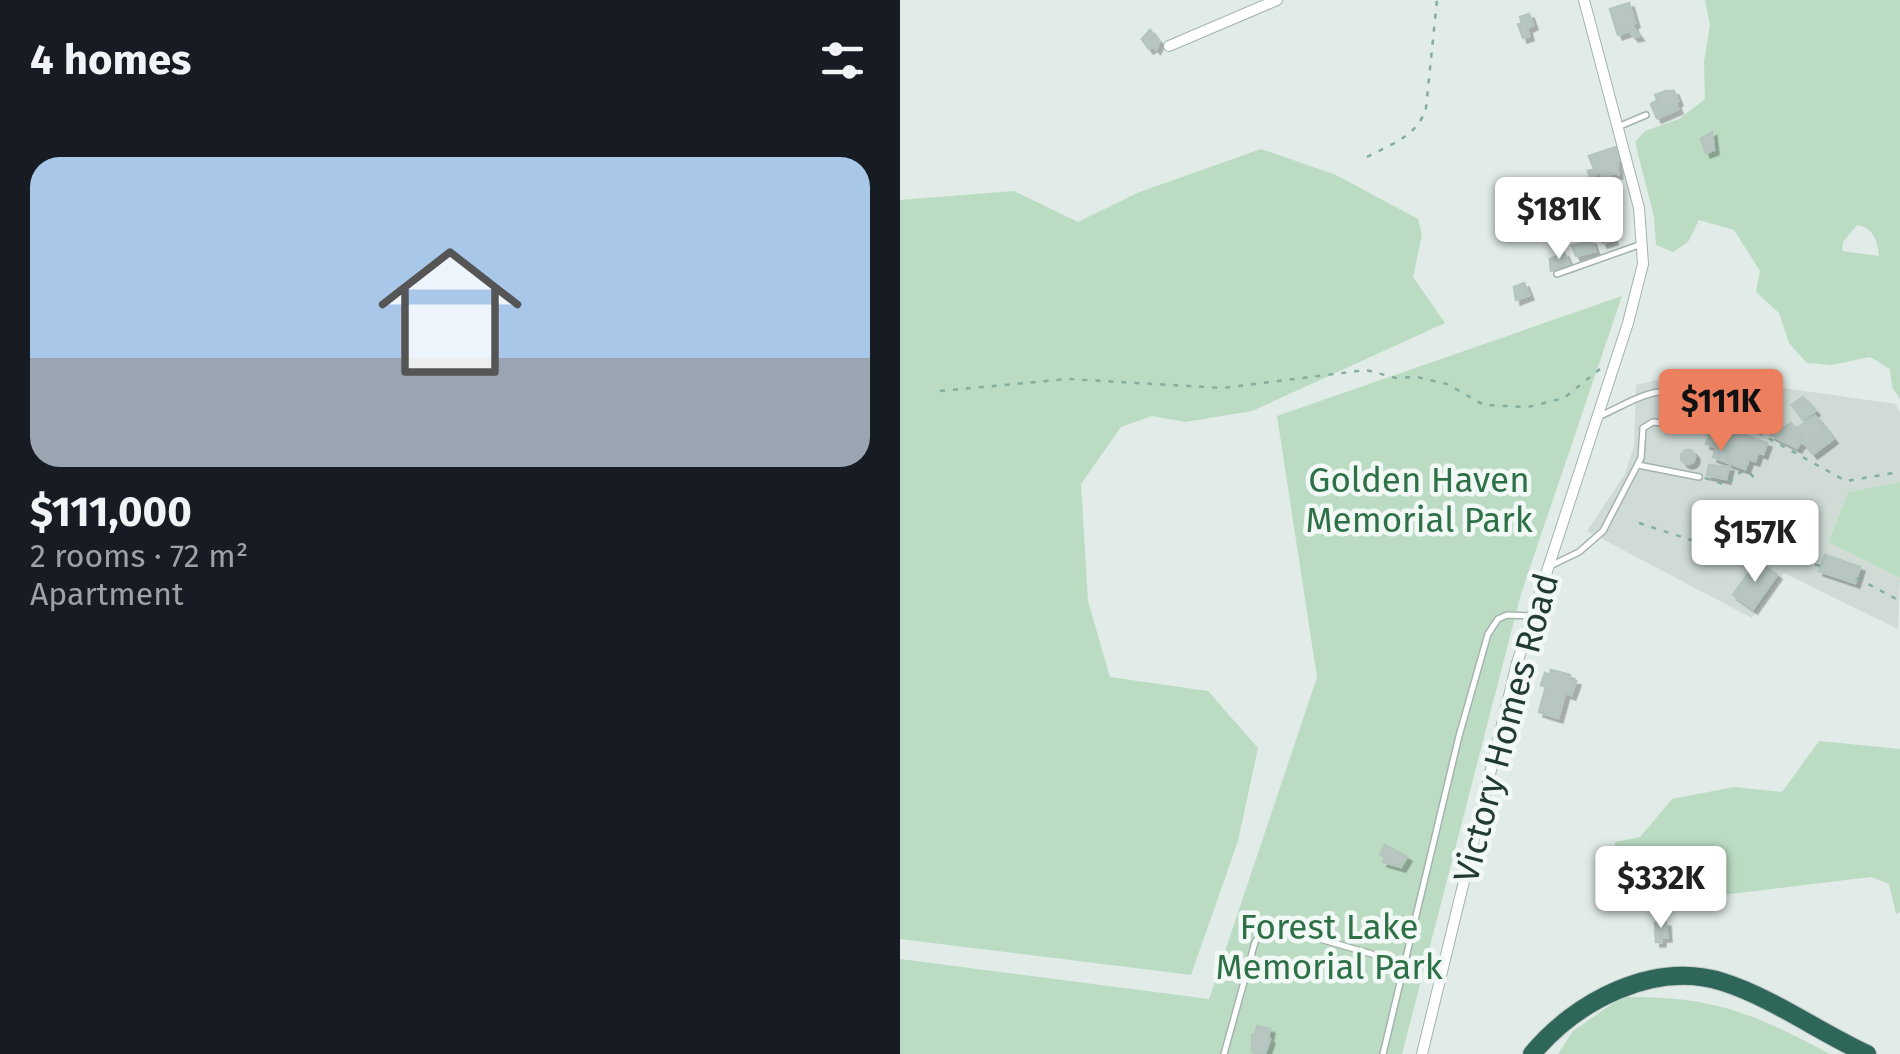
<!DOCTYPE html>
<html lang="en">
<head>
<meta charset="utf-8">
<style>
  :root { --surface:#171b24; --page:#20242c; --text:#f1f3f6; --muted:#9ea1a6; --line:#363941; --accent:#ec805e }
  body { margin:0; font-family:"Fira Sans",sans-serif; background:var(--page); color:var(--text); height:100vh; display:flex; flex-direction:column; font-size:38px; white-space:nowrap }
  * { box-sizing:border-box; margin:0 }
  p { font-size:32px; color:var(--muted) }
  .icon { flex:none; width:55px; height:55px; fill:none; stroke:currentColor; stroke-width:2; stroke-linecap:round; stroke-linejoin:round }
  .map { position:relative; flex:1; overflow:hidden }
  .details { display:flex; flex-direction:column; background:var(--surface); width:900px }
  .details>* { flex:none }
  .price { position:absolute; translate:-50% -85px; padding:0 22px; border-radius:10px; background:#fff; color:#222; font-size:32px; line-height:65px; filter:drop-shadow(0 2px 5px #0008) }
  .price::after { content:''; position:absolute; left:50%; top:60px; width:30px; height:22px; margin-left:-15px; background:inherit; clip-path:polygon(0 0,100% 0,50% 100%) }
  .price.on { background:var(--accent); color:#111 }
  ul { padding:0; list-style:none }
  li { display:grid; align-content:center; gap:20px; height:530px; padding:0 30px }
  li+li { border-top:2px solid var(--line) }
  li span { display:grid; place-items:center; height:310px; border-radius:30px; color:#555 }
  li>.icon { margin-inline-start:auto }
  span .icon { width:180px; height:180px; fill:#fffc; stroke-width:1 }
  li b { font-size:42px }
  h2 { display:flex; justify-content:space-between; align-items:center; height:120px; padding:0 30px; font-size:42px }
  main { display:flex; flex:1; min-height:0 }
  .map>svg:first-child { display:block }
  .built { fill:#d0dbd6 }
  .green { fill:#bbdcc3; fill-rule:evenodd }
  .building { fill:#b7c6c0; stroke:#b4c5be; stroke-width:2.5; filter:url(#shadow) }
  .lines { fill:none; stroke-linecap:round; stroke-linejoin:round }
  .lane-casing { stroke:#a4b3ae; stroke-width:8 }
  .street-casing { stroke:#a4b3ae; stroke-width:12 }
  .highway-casing { stroke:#c1c8c6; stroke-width:20 }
  .path { stroke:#83aea0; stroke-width:2.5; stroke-dasharray:5 8; stroke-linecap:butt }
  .lane { stroke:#fff; stroke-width:5 }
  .street { stroke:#fff; stroke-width:10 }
  .highway { stroke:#2f665a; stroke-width:18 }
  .labels { text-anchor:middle; stroke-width:9; stroke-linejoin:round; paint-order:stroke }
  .park-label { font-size:35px; fill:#2e7147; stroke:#f2f8f5 }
  .street-label { font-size:35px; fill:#223b34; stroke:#f2f8f5 }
</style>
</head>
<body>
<main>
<section class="details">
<h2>4 homes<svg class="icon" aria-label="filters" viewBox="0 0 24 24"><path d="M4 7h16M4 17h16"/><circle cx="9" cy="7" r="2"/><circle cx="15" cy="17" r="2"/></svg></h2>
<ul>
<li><span style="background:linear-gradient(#a9c7e8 65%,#9aa5b1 0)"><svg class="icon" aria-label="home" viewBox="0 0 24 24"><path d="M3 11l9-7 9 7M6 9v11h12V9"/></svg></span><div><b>$111,000</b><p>2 rooms · 72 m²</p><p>Apartment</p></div></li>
</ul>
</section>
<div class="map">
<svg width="1000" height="1054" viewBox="0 0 1000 1054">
  <defs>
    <filter id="shadow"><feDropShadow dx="4.5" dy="4.5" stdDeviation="0" flood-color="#0004"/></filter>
  </defs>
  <rect width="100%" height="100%" fill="#e1ebe7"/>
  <path class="built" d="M770 377 805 390 834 410V381L996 404 1000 413V482L948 492 928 541 1000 578 998 629 884 573 852 618 687 531 725 474 734 446 736 385Z"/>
  <path class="green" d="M805 0H1000V399L992 387 990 369 970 357 932 365 907 363 889 343 879 313 856 292 860 271 834 230 799 220 788 242 773 252 756 245 754 217 735 142 745 131 779 119 805 99 804 62 810 25ZM957 225C973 227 978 241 979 256L942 251 943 242Z
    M361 149 436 175 518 219 522 235 513 277 545 323 352 411 285 422 252 416 221 427 181 484 188 601 210 677 308 691 358 748 338 841 291 975 0 939V200L114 191 178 222 237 193Z
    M722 296 621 594 502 1054H0V959L309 999 417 677 377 416Z
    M1000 482V578L928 542 948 492Z
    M919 741 1000 749V912L996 914 989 884 971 877 804 897 738 888 713 868 715 842 740 837 772 799 834 787 882 792Z
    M722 997C814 996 850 1012 930 1054H658L673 1031Z"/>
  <path class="building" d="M729 3 735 23 732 24 734 29 739 36 734 37 729 31 718 35 710 9Z
    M629 14 633 25 627 28 629 36 623 38 618 24 622 23 620 17Z
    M250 30 259 42 256 49 253 46 249 49 242 39Z
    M766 91H774L778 101 761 108 755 95Z
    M756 101 760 110 776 104 778 109 757 118 751 104Z
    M812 132 814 150 806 153 801 139Z
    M719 146 723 159 717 161 718 174 713 173 704 179 698 167 697 174 690 176 688 171 694 169 689 156Z
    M704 211 713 240 703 243 691 215Z
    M691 240 695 251 676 256 672 246Z
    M664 253 670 266 651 271 650 259Z
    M624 283 629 295 616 300 614 287Z
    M903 397 915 411 903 420 892 405Z
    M915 416 926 430 906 445 901 442 903 439 896 429Z
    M891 423 903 439 897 448 871 435 876 424 884 428Z
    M813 424 827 428 826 433 821 431 815 447 806 444Z
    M926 430 933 439 913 454 906 445Z
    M835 432 867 443 863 454 858 452 855 461 849 459 845 469 826 462 830 453 818 445 822 433 833 437Z
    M818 445 830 453 826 462 813 457Z
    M781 457a7 7 0 1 1 14 0a7 7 0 1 1-14 0Z
    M809 465 829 467 826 479 807 475Z
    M813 504 833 518 826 528 807 514Z
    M808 518 842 543 836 550 803 525Z
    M848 530 864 540 858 550 842 540Z
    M925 555 960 567 955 583 919 571Z
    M857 561 877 575 853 609 833 595Z
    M651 670 670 675 669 679 676 681 671 695 665 693 658 718 639 712 646 687 641 685 645 673 650 675Z
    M485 845 507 857 501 867 483 862 485 857 480 855Z
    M766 922 767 937H761V942H756L755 923Z
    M357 1026 370 1029 368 1038 370 1039 365 1054 352 1052V1035L355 1036Z"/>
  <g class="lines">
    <defs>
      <path id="lane" d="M720 126 746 115
        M657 274 739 245
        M698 417C742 397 760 379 806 403
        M738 465 799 477
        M650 566 679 552 703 531 741 458 743 428 753 422 780 425
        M324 1054 355 942 361 934 381 930 396 932 506 964
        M483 1054 559 736 588 634 598 619 607 615 631 616"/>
      <path id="street" d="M269 46 377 0
        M522 1054 617 663 728 323 743 264 739 208 684 0"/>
      <path id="highway" d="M632 1054C676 1001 754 960 823 982 873 998 919 1032 967 1054"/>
    </defs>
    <use href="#lane" class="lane-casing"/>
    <use href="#street" class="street-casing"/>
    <use href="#highway" class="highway-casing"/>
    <path class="path" d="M467 157C491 144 518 136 526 108L537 0
      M40 391 168 379 323 388 466 370 496 378 517 377 547 384 584 405 628 407 664 398 700 369
      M812 407 946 481 1000 472
      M805 478 827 485 840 472 850 473 856 480
      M739 523 843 557 883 559 921 566
      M957 578 1000 601"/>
    <use href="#lane" class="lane"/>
    <use href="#street" class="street"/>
    <use href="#highway" class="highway"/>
  </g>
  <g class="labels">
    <g class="park-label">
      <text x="519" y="492">Golden Haven<tspan x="519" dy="40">Memorial Park</tspan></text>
      <text x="429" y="939">Forest Lake<tspan x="429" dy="40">Memorial Park</tspan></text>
    </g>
    <g class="street-label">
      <text transform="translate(606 728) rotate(-75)" y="12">Victory Homes Road</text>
    </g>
  </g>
</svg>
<b class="price" style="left:659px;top:262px">$181K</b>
<b class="price on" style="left:821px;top:454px">$111K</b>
<b class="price" style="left:855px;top:585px">$157K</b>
<b class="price" style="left:761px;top:931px">$332K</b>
</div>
</main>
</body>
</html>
